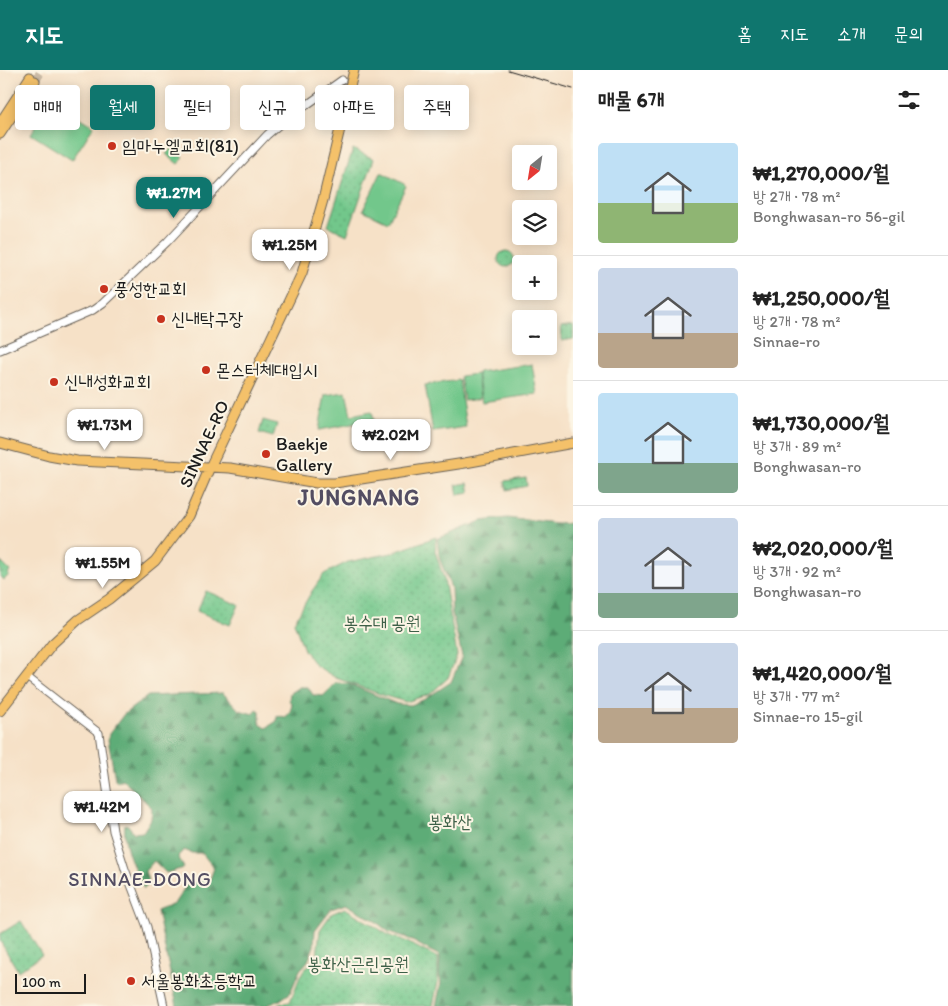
<!DOCTYPE html>
<html lang="ko">
<head>
<meta charset="utf-8">
<style>
  :root { --surface:#fff; --page:#f2f2f2; --text:#222; --muted:#767676; --line:#e0e0e0; --accent:#0f766e }
  body { margin:0; font-family:Itim,"Poor Story",sans-serif; background:var(--page); color:var(--text); height:100vh; display:flex; flex-direction:column; font-size:19px; white-space:nowrap }
  * { box-sizing:border-box; margin:0 }
  p { font-size:16px; color:var(--muted) }
  .icon { flex:none; width:28px; height:28px; fill:none; stroke:currentColor; stroke-width:2; stroke-linecap:round; stroke-linejoin:round }
  .map { position:relative; flex:1; overflow:hidden }
  .sheet { display:flex; flex-direction:column; background:var(--surface); width:375px }
  .sheet>* { flex:none }
  .hud { position:absolute; left:15px; top:15px; width:475px; height:45px; display:flex; gap:10px }
  .needle { width:32px; rotate:210deg }
  .controls { position:absolute; left:512px; top:75px; display:grid; gap:10px }
  .controls a { display:grid; place-items:center; width:45px; height:45px; border-radius:5px; background:var(--surface); box-shadow:0 2px 12px #0003; font-size:25px }
  .scale { position:absolute; left:15px; bottom:12px; width:71px; box-sizing:border-box; padding-left:5px; border:2px solid #1c1c1c; border-top:0; font-size:14px; line-height:18px; white-space:nowrap; color:#1c1c1c; -webkit-text-stroke:4px #fcf5e5; paint-order:stroke }
  .price { position:absolute; translate:-50% -42px; padding:0 11px; border-radius:10px; background:#fff; color:#222; font-size:16px; line-height:32px; filter:drop-shadow(0 1px 2px #0008) }
  .price::after { content:''; position:absolute; left:50%; top:30px; width:15px; height:11px; margin-left:-8px; background:inherit; clip-path:polygon(0 0,100% 0,50% 100%) }
  .price.active { background:var(--accent); color:#fff }
  ul { padding:0; list-style:none }
  li { display:flex; align-items:center; gap:15px; height:125px; padding:0 25px }
  li+li { border-top:1px solid var(--line) }
  li span { display:grid; place-items:center; flex:none; width:140px; height:100px; border-radius:5px; color:#555 }
  li>.icon { margin-inline-start:auto }
  span .icon { width:60px; height:60px; fill:#fffc; stroke-width:1 }
  li b { font-size:21px }
  h2 { display:flex; justify-content:space-between; align-items:center; height:60px; padding:0 25px; font-size:21px }
  .tag { padding:0 18px; border-radius:5px; background:var(--surface); box-shadow:0 2px 12px #0003; font-size:18px; line-height:45px }
  .tag.active { background:var(--accent); color:#fff }
  header { display:flex; align-items:center; gap:30px; box-sizing:border-box; height:70px; padding:0 25px; background:var(--accent); color:#fff }
  header strong { font-size:24px }
  nav { display:flex; gap:28px; margin-inline-start:auto; font-size:18px }
  main { display:flex; flex:1; min-height:0 }
  .map>svg:first-child { display:block }
  .grass { fill:url(#grass-dots); stroke:#477254 }
  .forest { fill:url(#forest-firs); stroke:#3c644a }
  .garden { fill:#72c78b; stroke:#477254 }
  .lines { fill:none; stroke-linecap:round; stroke-linejoin:round }
  .major-tunnel { stroke:#cabaa5; stroke-width:9; stroke-dasharray:9 4.5; stroke-linecap:butt }
  .minor-casing { stroke:#686158; stroke-width:9 }
  .major-casing { stroke:#686158; stroke-width:11 }
  .minor { stroke:#fff; stroke-width:7 }
  .major { stroke:#f4c16a; stroke-width:9 }
  .rail { stroke:#1c1c1c; stroke-width:1 }
  .poi-dot { fill:#c8321e; stroke:#fcf5e5; stroke-width:2 }
  .labels { text-anchor:middle; stroke-width:4; stroke-linejoin:round; paint-order:stroke }
  .poi-label { font-size:18px; fill:#1c1c1c; stroke:#fcf5e5; text-anchor:start }
  .street-label { font-size:18px; fill:#1c1c1c; stroke:#fcf5e5 }
  .park-label { font-size:18px; fill:#3e6048; stroke:#fcf5e5 }
  .quarter-label { font-size:20px; letter-spacing:1px; fill:#534d62; stroke:#fcf5e5 }
  .district-label { font-size:22px; font-weight:bold; letter-spacing:1px; fill:#534d62; stroke:#fcf5e5 }
</style>
</head>
<body>
<header>
<strong>지도</strong>
<nav><a>홈</a><a>지도</a><a>소개</a><a>문의</a></nav>
</header>
<main>
<div class="map">
<svg width="573" height="936" viewBox="0 0 573 936">
  <defs>
    <pattern id="grass-dots" width="8" height="8" patternUnits="userSpaceOnUse" patternTransform="scale(1.25)"><rect width="8" height="8" fill="#72c78b"/><path d="M2 2h.1M6 6h.1" fill="none" stroke="#62aa77" stroke-width="1.8" stroke-linecap="round"/></pattern>
    <pattern id="forest-firs" width="22" height="20" patternUnits="userSpaceOnUse" patternTransform="scale(1.25)"><rect width="22" height="20" fill="#5dac77"/><path d="M5 1l3.5 6h-7zM16 11l3.5 6h-7z" fill="#4c8b61"/></pattern>
  </defs>
  <rect width="100%" height="100%" fill="#fcf5e5"/>
  <filter id="ink" filterUnits="userSpaceOnUse"><feTurbulence type="fractalNoise" baseFrequency=".02" numOctaves="2"/><feDisplacementMap in="SourceGraphic" scale="10" xChannelSelector="R" yChannelSelector="G"/><feConvolveMatrix kernelMatrix="1 2 1 2 8 2 1 2 1" color-interpolation-filters="sRGB"/></filter>
  <filter id="wash" filterUnits="userSpaceOnUse"><feTurbulence type="fractalNoise" baseFrequency=".0096" numOctaves="4" result="noise"/><feDisplacementMap in="SourceGraphic" scale="20" xChannelSelector="R" yChannelSelector="G"/><feGaussianBlur stdDeviation="1.12" result="paint"/><feColorMatrix in="noise" values="0 0 0 0 0 0 0 0 0 0 0 0 0 0 0 0 0 1.4 0 .05"/><feComposite in="paint" operator="in"/></filter>
  <g filter="url(#wash)">
    <rect width="100%" height="100%" fill="#f6e1c7"/>
    <path class="grass" d="M172 78 184 88 178 94 166 84Z
      M353 79 374 89 347 165 328 156Z
      M498 189a8 8 0 1 1 16 0a8 8 0 1 1-16 0Z
      M573 255V269L562 271 561 257Z
      M263 350 277 354 273 367 259 363Z
      M526 408 527 416 507 420 505 411Z
      M468 413 470 423 458 425 456 415Z
      M436 467 435 481 444 509 457 585 448 608 430 624 406 632 385 626 336 608 315 595 304 580 294 552 312 521 324 504 348 492 392 483Z
      M0 491 10 501 8 503 9 505 4 510 0 506Z
      M206 521 239 535 230 555 197 541Z
      M345 838 392 867 401 869 438 888V912L433 936H277L282 933 290 932 301 904 317 886 320 860 331 844Z
      M21 851 42 885 18 901 0 871V864Z"/>
    <path class="forest" d="M507 448 557 454 573 453V936H436L441 913 439 904 440 886 405 867 389 862 375 851 346 834 331 839 315 860 314 876 308 891 300 900 290 923 280 930 265 936H177L157 841 174 834 189 811 210 809 214 798 202 783H192L184 780 178 786 184 798 166 803 154 791 145 801 149 814 144 819C135 800 122 776 125 754L128 755 134 763 143 762 151 749 152 738 122 709 117 712 115 709 108 669 109 664 124 644 148 626 223 623 239 640 253 644 256 639 260 641V654L266 658 277 651V646L286 647 290 642 292 634 289 630 290 623 299 617H308L313 625 323 626 336 613 349 614 397 634 411 635 425 629 451 612 462 586 452 543 451 518 440 490 437 469 481 451Z"/>
    <path class="garden" d="M52 30 94 56 72 90 31 64Z
      M381 103H383L404 114 406 116 388 152 363 140Z
      M532 294 537 324 482 332 477 302Z
      M477 304 480 328 464 330 460 306Z
      M459 310 466 357 433 362 425 315Z
      M346 322 351 345 372 341 374 350 319 360 325 325Z"/>
  </g>
  <g filter="url(#ink)">
    <g class="lines">
      <path class="major-tunnel" d="M35 11 42 0"/>
      <defs>
        <path id="minor" d="M0 280 93 240 103 233 167 172 267 65 281 53 342 10
          M27 607 99 663 113 761 125 799 147 857 164 936"/>
        <path id="major" d="M0 53 30 7
          M0 64 35 11
          M0 373 49 386 77 391 230 398 317 413H335L465 393 573 373
          M0 641 52 574 78 550 109 529 155 491 189 446 210 397 302 203 323 130 354 0"/>
      </defs>
      <use href="#minor" class="minor-casing"/>
      <use href="#major" class="major-casing"/>
      <use href="#minor" class="minor"/>
      <use href="#major" class="major"/>
      <path class="rail" d="M508 0 573 19"/>
    </g>
  </g>
  <g class="poi-dot">
    <circle cx="112" cy="76" r="5"/>
    <circle cx="104" cy="219" r="5"/>
    <circle cx="161" cy="249" r="5"/>
    <circle cx="206" cy="300" r="5"/>
    <circle cx="54" cy="312" r="5"/>
    <circle cx="266" cy="384" r="5"/>
    <circle cx="131" cy="911" r="5"/>
  </g>
  <g class="labels">
    <g class="poi-label">
      <text x="122" y="82">임마누엘교회(81)</text>
      <text x="114" y="225">풍성한교회</text>
      <text x="171" y="255">신내탁구장</text>
      <text x="216" y="306">몬스터체대입시</text>
      <text x="64" y="318">신내성화교회</text>
      <text x="276" y="380">Baekje<tspan x="276" dy="21">Gallery</tspan></text>
      <text x="141" y="917">서울봉화초등학교</text>
    </g>
    <g class="street-label">
      <text transform="translate(204 374) rotate(-65)" y="6">SINNAE-RO</text>
    </g>
    <g class="park-label">
      <text x="382" y="559">봉수대 공원</text>
      <text x="450" y="758">봉화산</text>
      <text x="358" y="900">봉화산근린공원</text>
    </g>
    <g class="quarter-label">
      <text x="140" y="816">SINNAE-DONG</text>
    </g>
    <g class="district-label">
      <text x="359" y="435">JUNGNANG</text>
    </g>
  </g>
</svg>
<div class="controls">
<a><svg class="needle" viewBox="-14 -14 28 28"><path d="M0-13l5 13h-10z" fill="#e53935"/><path d="M0 13l5-13h-10z" fill="#767676"/></svg></a>
<a><svg class="icon" aria-label="layers" viewBox="0 0 24 24"><path d="M12 4l9 5-9 5-9-5zM3 14l9 5 9-5"/></svg></a>
<a>+</a>
<a>−</a>
</div>
<div class="scale">100 m</div>
<b class="price active" style="left:174px;top:149px">₩1.27M</b>
<b class="price" style="left:290px;top:201px">₩1.25M</b>
<b class="price" style="left:105px;top:381px">₩1.73M</b>
<b class="price" style="left:391px;top:391px">₩2.02M</b>
<b class="price" style="left:103px;top:519px">₩1.55M</b>
<b class="price" style="left:102px;top:763px">₩1.42M</b>
<div class="hud">
<a class="tag">매매</a>
<a class="tag active">월세</a>
<a class="tag">필터</a>
<a class="tag">신규</a>
<a class="tag">아파트</a>
<a class="tag">주택</a>
</div>
</div>
<section class="sheet">
<h2>매물 6개<svg class="icon" aria-label="filters" viewBox="0 0 24 24"><path d="M4 7h16M4 17h16"/><circle cx="9" cy="7" r="2"/><circle cx="15" cy="17" r="2"/></svg></h2>
<ul>
<li><span style="background:linear-gradient(#bfe0f5 60%,#8fb573 0)"><svg class="icon" aria-label="home" viewBox="0 0 24 24"><path d="M3 11l9-7 9 7M6 9v11h12V9"/></svg></span><div><b>₩1,270,000/월</b><p>방 2개 · 78 m²</p><p>Bonghwasan-ro 56-gil</p></div></li>
<li><span style="background:linear-gradient(#c9d6e8 65%,#b9a48a 0)"><svg class="icon" aria-label="home" viewBox="0 0 24 24"><path d="M3 11l9-7 9 7M6 9v11h12V9"/></svg></span><div><b>₩1,250,000/월</b><p>방 2개 · 78 m²</p><p>Sinnae-ro</p></div></li>
<li><span style="background:linear-gradient(#bfe0f5 70%,#7fa58c 0)"><svg class="icon" aria-label="home" viewBox="0 0 24 24"><path d="M3 11l9-7 9 7M6 9v11h12V9"/></svg></span><div><b>₩1,730,000/월</b><p>방 3개 · 89 m²</p><p>Bonghwasan-ro</p></div></li>
<li><span style="background:linear-gradient(#c9d6e8 75%,#7fa58c 0)"><svg class="icon" aria-label="home" viewBox="0 0 24 24"><path d="M3 11l9-7 9 7M6 9v11h12V9"/></svg></span><div><b>₩2,020,000/월</b><p>방 3개 · 92 m²</p><p>Bonghwasan-ro</p></div></li>
<li><span style="background:linear-gradient(#c9d6e8 65%,#b9a48a 0)"><svg class="icon" aria-label="home" viewBox="0 0 24 24"><path d="M3 11l9-7 9 7M6 9v11h12V9"/></svg></span><div><b>₩1,420,000/월</b><p>방 3개 · 77 m²</p><p>Sinnae-ro 15-gil</p></div></li>
</ul>
</section>
</main>
</body>
</html>
